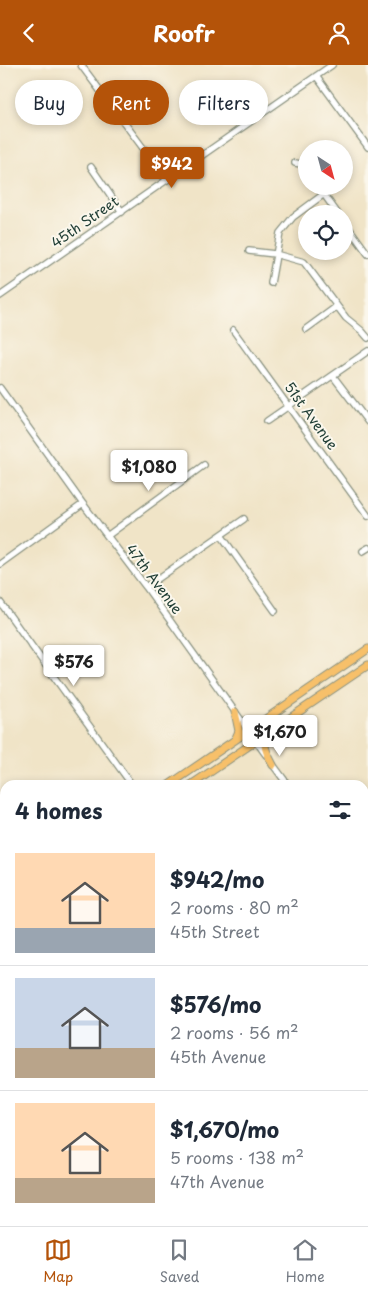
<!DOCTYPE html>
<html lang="en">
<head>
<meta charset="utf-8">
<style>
  :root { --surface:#fff; --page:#f6f6f7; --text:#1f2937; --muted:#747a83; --line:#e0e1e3; --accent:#b45309 }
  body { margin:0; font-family:"Playpen Sans",sans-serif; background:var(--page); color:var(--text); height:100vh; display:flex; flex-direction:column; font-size:19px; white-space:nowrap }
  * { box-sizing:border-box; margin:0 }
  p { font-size:16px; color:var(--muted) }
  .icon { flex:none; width:28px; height:28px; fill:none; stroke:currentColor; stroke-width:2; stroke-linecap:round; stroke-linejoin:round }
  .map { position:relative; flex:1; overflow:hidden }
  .sheet { position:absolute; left:0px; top:715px; width:369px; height:446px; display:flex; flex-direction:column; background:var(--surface); border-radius:15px 15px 0 0; box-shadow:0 2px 8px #0003 }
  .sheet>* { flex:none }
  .guide { position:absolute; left:15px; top:15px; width:339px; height:45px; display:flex; gap:10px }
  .needle { width:32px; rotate:144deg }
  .fabs { position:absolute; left:298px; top:75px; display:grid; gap:10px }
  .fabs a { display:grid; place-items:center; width:55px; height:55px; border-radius:50%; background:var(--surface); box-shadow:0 2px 8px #0003; font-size:25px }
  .price { position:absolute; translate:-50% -42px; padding:0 11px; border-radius:5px; background:#fff; color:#222; font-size:16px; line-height:32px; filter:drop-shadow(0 1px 2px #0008) }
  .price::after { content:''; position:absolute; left:50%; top:30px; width:15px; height:11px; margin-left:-8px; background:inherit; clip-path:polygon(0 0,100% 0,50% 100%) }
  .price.current { background:var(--accent); color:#fff }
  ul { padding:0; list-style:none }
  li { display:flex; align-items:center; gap:15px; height:125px; padding:0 15px }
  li+li { border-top:1px solid var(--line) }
  li span { display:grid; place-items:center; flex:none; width:140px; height:100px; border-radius:0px; color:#555 }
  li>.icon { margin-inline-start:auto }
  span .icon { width:60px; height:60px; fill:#fffc; stroke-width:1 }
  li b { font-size:21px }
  h2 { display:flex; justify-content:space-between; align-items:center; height:60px; padding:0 15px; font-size:21px }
  .chip { padding:0 18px; border-radius:22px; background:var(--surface); box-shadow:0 2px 8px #0003; font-size:18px; line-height:45px }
  .chip.current { background:var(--accent); color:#fff }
  header { display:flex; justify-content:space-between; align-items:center; height:65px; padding:0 15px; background:var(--accent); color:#fff; font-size:22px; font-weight:700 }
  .menu { display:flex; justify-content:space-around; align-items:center; height:70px; border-top:1px solid var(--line); background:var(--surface); font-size:14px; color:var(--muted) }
  .menu a { display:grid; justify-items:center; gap:2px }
  .menu .current { color:var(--accent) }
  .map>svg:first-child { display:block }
  .green { fill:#a3c670; stroke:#618252 }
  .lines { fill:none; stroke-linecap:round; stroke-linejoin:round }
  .minor-casing { stroke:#88907e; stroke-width:8 }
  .major-casing { stroke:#88907e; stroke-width:9 }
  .minor { stroke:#fff; stroke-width:5.5 }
  .major { stroke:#f7c06b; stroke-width:7 }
  .labels { text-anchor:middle; stroke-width:4; stroke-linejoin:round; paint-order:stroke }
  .street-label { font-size:14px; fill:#1f3d34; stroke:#fbf7ec }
</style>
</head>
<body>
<header><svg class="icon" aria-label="back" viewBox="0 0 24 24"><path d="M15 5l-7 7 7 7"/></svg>Roofr<svg class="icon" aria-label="person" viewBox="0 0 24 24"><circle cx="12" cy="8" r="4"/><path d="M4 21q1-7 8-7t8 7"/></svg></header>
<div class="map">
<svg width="368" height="1161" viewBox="0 0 368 1161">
  <rect width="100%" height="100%" fill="#fbf7ec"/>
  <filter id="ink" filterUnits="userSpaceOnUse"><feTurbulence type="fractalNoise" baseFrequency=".02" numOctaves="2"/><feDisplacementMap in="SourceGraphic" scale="10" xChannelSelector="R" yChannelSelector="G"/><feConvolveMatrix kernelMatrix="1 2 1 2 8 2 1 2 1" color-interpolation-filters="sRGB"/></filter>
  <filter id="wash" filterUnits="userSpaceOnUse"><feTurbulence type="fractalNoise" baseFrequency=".0096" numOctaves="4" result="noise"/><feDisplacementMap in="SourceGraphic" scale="20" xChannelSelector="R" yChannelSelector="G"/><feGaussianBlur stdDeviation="1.12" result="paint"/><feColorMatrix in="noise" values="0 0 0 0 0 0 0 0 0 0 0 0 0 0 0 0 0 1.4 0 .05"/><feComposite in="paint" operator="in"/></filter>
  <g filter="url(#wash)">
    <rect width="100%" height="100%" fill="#f0e4c7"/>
    <path class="green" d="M364 830 368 835V891L364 894Z
      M5 1075V1156H296L299 1161H0V1078Z"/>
  </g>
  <g filter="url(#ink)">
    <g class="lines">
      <defs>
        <path id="minor" d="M81 0 167 115
          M316 11 368 82
          M295 98 301 99 306 106
          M91 102 122 147
          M318 121 338 149
          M344 156 368 189
          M249 186 275 189 304 197 346 253 362 266 368 273
          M271 218 280 168 293 152 324 129
          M0 231 332 0
          M306 264 336 242
          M233 265 368 451
          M333 311 368 357
          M0 323 83 439 146 522 266 690
          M267 356 368 286
          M221 470 275 546
          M107 471 204 400
          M363 486 368 483
          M0 499 83 439
          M146 522 244 454
          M0 537 132 720
          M271 697 288 720
          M364 826 368 831
          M364 1013 368 1010"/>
        <path id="major" d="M235 647 239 666 236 673
          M268 669C261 680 268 690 273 700
          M169 720 368 584
          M191 720 368 600
          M0 837 5 833
          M0 853 5 849"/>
      </defs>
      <use href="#minor" class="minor-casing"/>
      <use href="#major" class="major-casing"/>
      <use href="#minor" class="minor"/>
      <use href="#major" class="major"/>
    </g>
  </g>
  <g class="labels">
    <g class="street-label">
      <text transform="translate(85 157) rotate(-35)" y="5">45th Street</text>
      <text transform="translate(311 351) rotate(54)" y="5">51st Avenue</text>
      <text transform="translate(154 514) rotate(53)" y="5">47th Avenue</text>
    </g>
  </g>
</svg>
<div class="fabs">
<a><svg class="needle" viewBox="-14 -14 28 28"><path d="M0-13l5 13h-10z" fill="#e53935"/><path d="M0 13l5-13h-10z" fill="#747a83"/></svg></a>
<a><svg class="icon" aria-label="locate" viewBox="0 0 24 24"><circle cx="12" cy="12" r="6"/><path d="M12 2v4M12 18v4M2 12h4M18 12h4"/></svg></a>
</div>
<b class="price current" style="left:172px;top:124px">$942</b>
<b class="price" style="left:149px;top:427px">$1,080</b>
<b class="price" style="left:74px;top:622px">$576</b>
<b class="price" style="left:280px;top:692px">$1,670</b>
<div class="guide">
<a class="chip">Buy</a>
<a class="chip current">Rent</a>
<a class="chip">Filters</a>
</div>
<section class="sheet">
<h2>4 homes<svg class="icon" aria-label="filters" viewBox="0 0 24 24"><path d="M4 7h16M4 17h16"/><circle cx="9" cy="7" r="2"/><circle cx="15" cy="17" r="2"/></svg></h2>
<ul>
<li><span style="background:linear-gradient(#ffd9b3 75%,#9aa5b1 0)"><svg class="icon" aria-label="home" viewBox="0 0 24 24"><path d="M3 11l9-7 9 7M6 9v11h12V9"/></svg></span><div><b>$942/mo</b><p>2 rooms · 80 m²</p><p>45th Street</p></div></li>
<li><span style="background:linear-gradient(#c9d6e8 70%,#b9a48a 0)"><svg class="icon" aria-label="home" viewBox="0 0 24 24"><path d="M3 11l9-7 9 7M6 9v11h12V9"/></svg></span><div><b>$576/mo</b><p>2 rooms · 56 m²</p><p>45th Avenue</p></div></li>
<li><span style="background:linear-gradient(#ffd9b3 75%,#b9a48a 0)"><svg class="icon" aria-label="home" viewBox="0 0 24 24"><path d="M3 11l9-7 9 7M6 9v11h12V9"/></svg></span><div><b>$1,670/mo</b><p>5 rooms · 138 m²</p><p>47th Avenue</p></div></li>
</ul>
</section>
</div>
<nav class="menu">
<a class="current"><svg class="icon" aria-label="map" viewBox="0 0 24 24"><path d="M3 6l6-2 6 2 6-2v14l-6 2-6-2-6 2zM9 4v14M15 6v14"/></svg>Map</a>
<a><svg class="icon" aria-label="saved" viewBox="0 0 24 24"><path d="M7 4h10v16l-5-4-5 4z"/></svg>Saved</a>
<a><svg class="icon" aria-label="home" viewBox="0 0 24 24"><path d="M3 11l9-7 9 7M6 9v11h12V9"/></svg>Home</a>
</nav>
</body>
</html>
